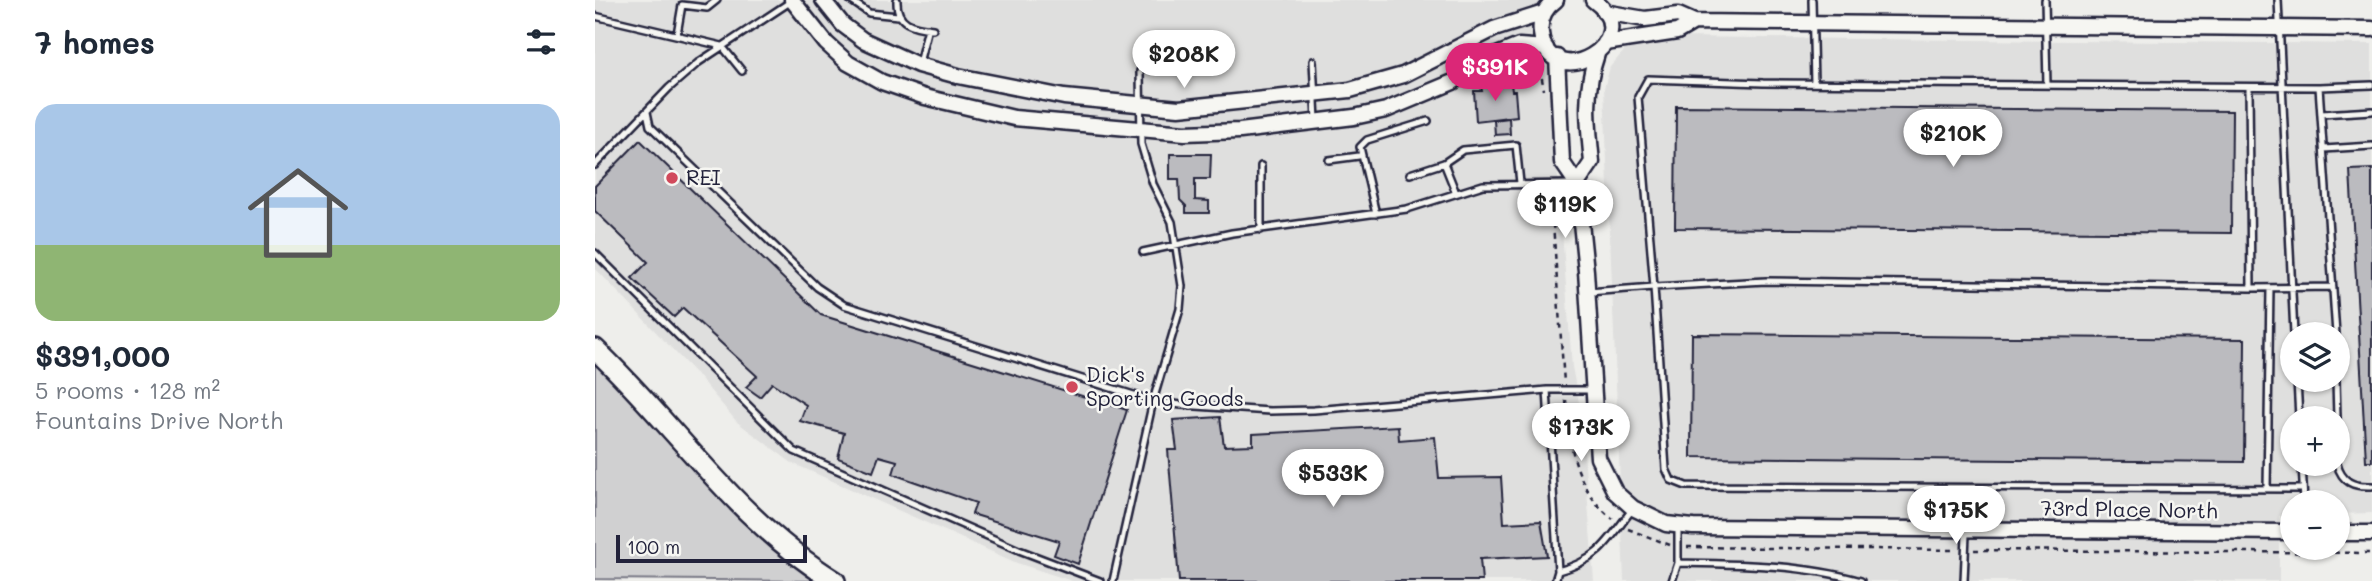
<!DOCTYPE html>
<html lang="en">
<head>
<meta charset="utf-8">
<style>
  :root { --surface:#fff; --page:#f2f2f3; --text:#1f2937; --muted:#747a83; --accent:#db2777 }
  body { margin:0; font-family:Mali,sans-serif; background:var(--page); color:var(--text); height:100vh; display:flex; flex-direction:column; font-size:26px; white-space:nowrap }
  * { box-sizing:border-box; margin:0 }
  p { font-size:23px; color:var(--muted) }
  .icon { flex:none; width:38px; height:38px; fill:none; stroke:currentColor; stroke-width:2; stroke-linecap:round; stroke-linejoin:round }
  .map { position:relative; flex:1; overflow:hidden }
  .sheet { display:flex; flex-direction:column; background:var(--surface); width:595px }
  .sheet>* { flex:none }
  .buttons { position:absolute; left:1685px; top:322px; display:grid; gap:14px }
  .buttons a { display:grid; place-items:center; width:70px; height:70px; border-radius:50%; background:var(--surface); box-shadow:0 2px 5px #0004; font-size:35px }
  .scale { position:absolute; left:21px; bottom:18px; width:191px; box-sizing:border-box; padding-left:7px; border:4px solid #22223b; border-top:0; font-size:19px; line-height:24px; white-space:nowrap; color:#22223b; -webkit-text-stroke:5px #f6f6f2; paint-order:stroke }
  .price { position:absolute; translate:-50% -60px; padding:0 16px; border-radius:24px; background:#fff; color:#222; font-size:23px; line-height:46px; filter:drop-shadow(0 2px 4px #0008) }
  .price::after { content:''; position:absolute; left:50%; top:42px; width:21px; height:16px; margin-left:-10px; background:inherit; clip-path:polygon(0 0,100% 0,50% 100%) }
  .price.selected { background:var(--accent); color:#fff }
  ul { padding:0; list-style:none }
  li { display:grid; align-content:center; gap:14px; height:371px; padding:0 35px }
  li span { display:grid; place-items:center; height:217px; border-radius:21px; color:#555 }
  li>.icon { margin-inline-start:auto }
  span .icon { width:126px; height:126px; fill:#fffc; stroke-width:1 }
  li b { font-size:30px }
  h2 { display:flex; justify-content:space-between; align-items:center; height:84px; padding:0 35px; font-size:30px }
  main { display:flex; flex:1; min-height:0 }
  .map>svg:first-child { display:block }
  .built { fill:#dfdfde; fill-rule:evenodd }
  .green { fill:#d0d0d1; stroke:#797986; stroke-width:2 }
  .building { fill:#bbbbbf; stroke:#22223b; stroke-width:2 }
  .lines { fill:none; stroke-linecap:round; stroke-linejoin:round }
  .lane-casing { stroke:#22223b; stroke-width:10 }
  .secondary-casing { stroke:#22223b; stroke-width:19 }
  .highway-casing { stroke:#22223b; stroke-width:24 }
  .path { stroke:#22223b; stroke-width:2.5; stroke-dasharray:5 5; stroke-linecap:butt }
  .lane { stroke:#f6f6f2; stroke-width:5 }
  .secondary { stroke:#f6f6f2; stroke-width:14 }
  .highway { stroke:#f6f6f2; stroke-width:19 }
  .poi-dot { fill:#d1495b; stroke:#f6f6f2; stroke-width:2.5 }
  .labels { text-anchor:middle; stroke-width:5; stroke-linejoin:round; paint-order:stroke }
  .poi-label { font-size:21px; fill:#22223b; stroke:#f6f6f2; text-anchor:start }
  .street-label { font-size:21px; fill:#22223b; stroke:#f6f6f2 }
</style>
</head>
<body>
<main>
<section class="sheet">
<h2>7 homes<svg class="icon" aria-label="filters" viewBox="0 0 24 24"><path d="M4 7h16M4 17h16"/><circle cx="9" cy="7" r="2"/><circle cx="15" cy="17" r="2"/></svg></h2>
<ul>
<li><span style="background:linear-gradient(#a9c7e8 65%,#8fb573 0)"><svg class="icon" aria-label="home" viewBox="0 0 24 24"><path d="M3 11l9-7 9 7M6 9v11h12V9"/></svg></span><div><b>$391,000</b><p>5 rooms · 128 m²</p><p>Fountains Drive North</p></div></li>
</ul>
</section>
<div class="map">
<svg width="1777" height="581" viewBox="0 0 1777 581">
  <rect width="100%" height="100%" fill="#eeeeeb"/>
  <filter id="ink" filterUnits="userSpaceOnUse"><feTurbulence type="fractalNoise" baseFrequency=".0143" numOctaves="2"/><feDisplacementMap in="SourceGraphic" scale="14" xChannelSelector="R" yChannelSelector="G"/><feConvolveMatrix kernelMatrix="1 2 1 2 8 2 1 2 1" color-interpolation-filters="sRGB"/></filter>
  <g filter="url(#ink)">
    <path class="built" d="M0 0H950L977 367 986 413 999 581H477L422 563 197 463 142 422 102 375 0 268Z
      M1080 37 1777 44V513L1743 514V502H1698L1697 515 1684 516V581H1029L1009 88 1015 67 1036 43ZM1698 334H1743V380H1698ZM1698 418H1743V464H1698Z"/>
    <path class="green" d="M0 362 126 498 179 547 229 581 0 579Z"/>
    <path class="building" d="M916 84 917 91H920L922 116 881 121 879 91H887L886 87Z
      M1081 106 1637 111 1636 233 1080 228Z
      M914 118 915 134 900 135 899 120Z
      M45 140 226 315 532 410 483 564 459 555 464 541 377 514 381 503 298 474 302 461 284 456 278 472 243 458 249 433 205 421 211 405 177 383 165 397 151 387 162 376 88 308 79 317 37 278 53 262 0 211V186Z
      M575 154H616L615 179H600V200L614 201V213H591V206L585 200 584 179H575Z
      M1777 169V461H1771L1755 170Z
      M1097 334 1650 339 1649 462 1096 457Z
      M625 417 629 446 658 445V434L803 426 804 440 840 437 844 478 906 477 909 523 946 521 952 556 885 559 887 581H584L573 450H582L578 420Z"/>
    <g class="lines">
      <defs>
        <path id="lane" d="M255 0 274 13 303 16
          M302 0C301 24 318 27 338 29
          M1217 0 1219 83
          M1450 0 1452 85
          M1683 0 1699 334
          M0 16 127 46 147 71
          M82 34 87 5 112 8 122 0
          M718 61 721 120
          M324 63 333 28
          M1654 87 1656 288 1738 287
          M1724 87 1777 85
          M52 112 55 126 222 287 249 305 558 401 586 405 675 411 719 410 952 390H998
          M1726 114 1777 111
          M1729 149 1777 146
          M734 160 764 156
          M849 163 861 193
          M0 165 74 88 104 62 195 2
          M815 174 849 163 868 150 921 145 925 183
          M781 214 765 147 772 140 833 121
          M666 230V166
          M548 252 637 233 812 209 888 185 979 184
          M0 253 199 451 424 550 505 581
          M1656 288 1171 281 1059 287 1071 469 1076 480 1091 486 1708 489
          M993 292 1059 287 1043 97 1053 79 1168 83 1724 87 1741 334
          M1702 380 1704 418
          M1741 380 1742 418
          M952 390 963 571 960 581
          M1707 464 1709 502
          M1742 464C1747 482 1758 487 1777 486
          M1672 489 1675 288
          M1083 563C1143 564 1208 564 1266 581
          M963 571C1004 560 1012 542 1036 511
          M518 581 558 401 585 309 587 286 577 222 558 184 546 144 545 71
          M1077 581 1083 563V526
          M1369 581 1373 488"/>
        <path id="secondary" d="M197 0 231 43 253 63 287 82 330 97 419 118 590 133 645 131 759 117 791 110 858 82 892 59 924 46 951 48
          M228 0 248 25 268 40 323 65 363 76 469 97 584 108 755 90 808 75 899 29 949 13
          M961 0C950 8 944 19 946 33 954 98 1055 40 998 0
          M1009 12 1050 19 1083 15 1099 22 1777 29
          M1010 43 1082 32 1099 22
          M962 57 967 162 982 184 991 271 1003 458 1020 492 1038 508 1071 524 1098 527 1698 532
          M982 184 997 162C993 124 989 91 1002 54
          M1743 533H1777"/>
        <path id="highway" d="M0 349C81 426 143 522 240 581"/>
      </defs>
      <use href="#lane" class="lane-casing"/>
      <use href="#secondary" class="secondary-casing"/>
      <use href="#highway" class="highway-casing"/>
      <path class="path" d="M938 61 945 68 949 90
        M956 194 969 383
        M971 400C974 444 980 490 1018 519
        M1033 529 1075 545
        M1092 547 1362 550
        M1379 550 1777 553"/>
      <use href="#lane" class="lane"/>
      <use href="#secondary" class="secondary"/>
      <use href="#highway" class="highway"/>
    </g>
  </g>
  <g class="poi-dot">
    <circle cx="77" cy="178" r="7"/>
    <circle cx="477" cy="387" r="7"/>
  </g>
  <g class="labels">
    <g class="poi-label">
      <text x="91" y="185">REI</text>
      <text x="491" y="382">Dick's<tspan x="491" dy="24">Sporting Goods</tspan></text>
    </g>
    <g class="street-label">
      <text transform="translate(1534 510) rotate(1)" y="7">73rd Place North</text>
    </g>
  </g>
</svg>
<div class="buttons">
<a><svg class="icon" aria-label="layers" viewBox="0 0 24 24"><path d="M12 4l9 5-9 5-9-5zM3 14l9 5 9-5"/></svg></a>
<a>+</a>
<a>−</a>
</div>
<div class="scale">100 m</div>
<b class="price" style="left:589px;top:90px">$208K</b>
<b class="price selected" style="left:900px;top:103px">$391K</b>
<b class="price" style="left:1358px;top:169px">$210K</b>
<b class="price" style="left:970px;top:240px">$119K</b>
<b class="price" style="left:986px;top:463px">$173K</b>
<b class="price" style="left:738px;top:509px">$533K</b>
<b class="price" style="left:1361px;top:546px">$175K</b>
</div>
</main>
</body>
</html>
